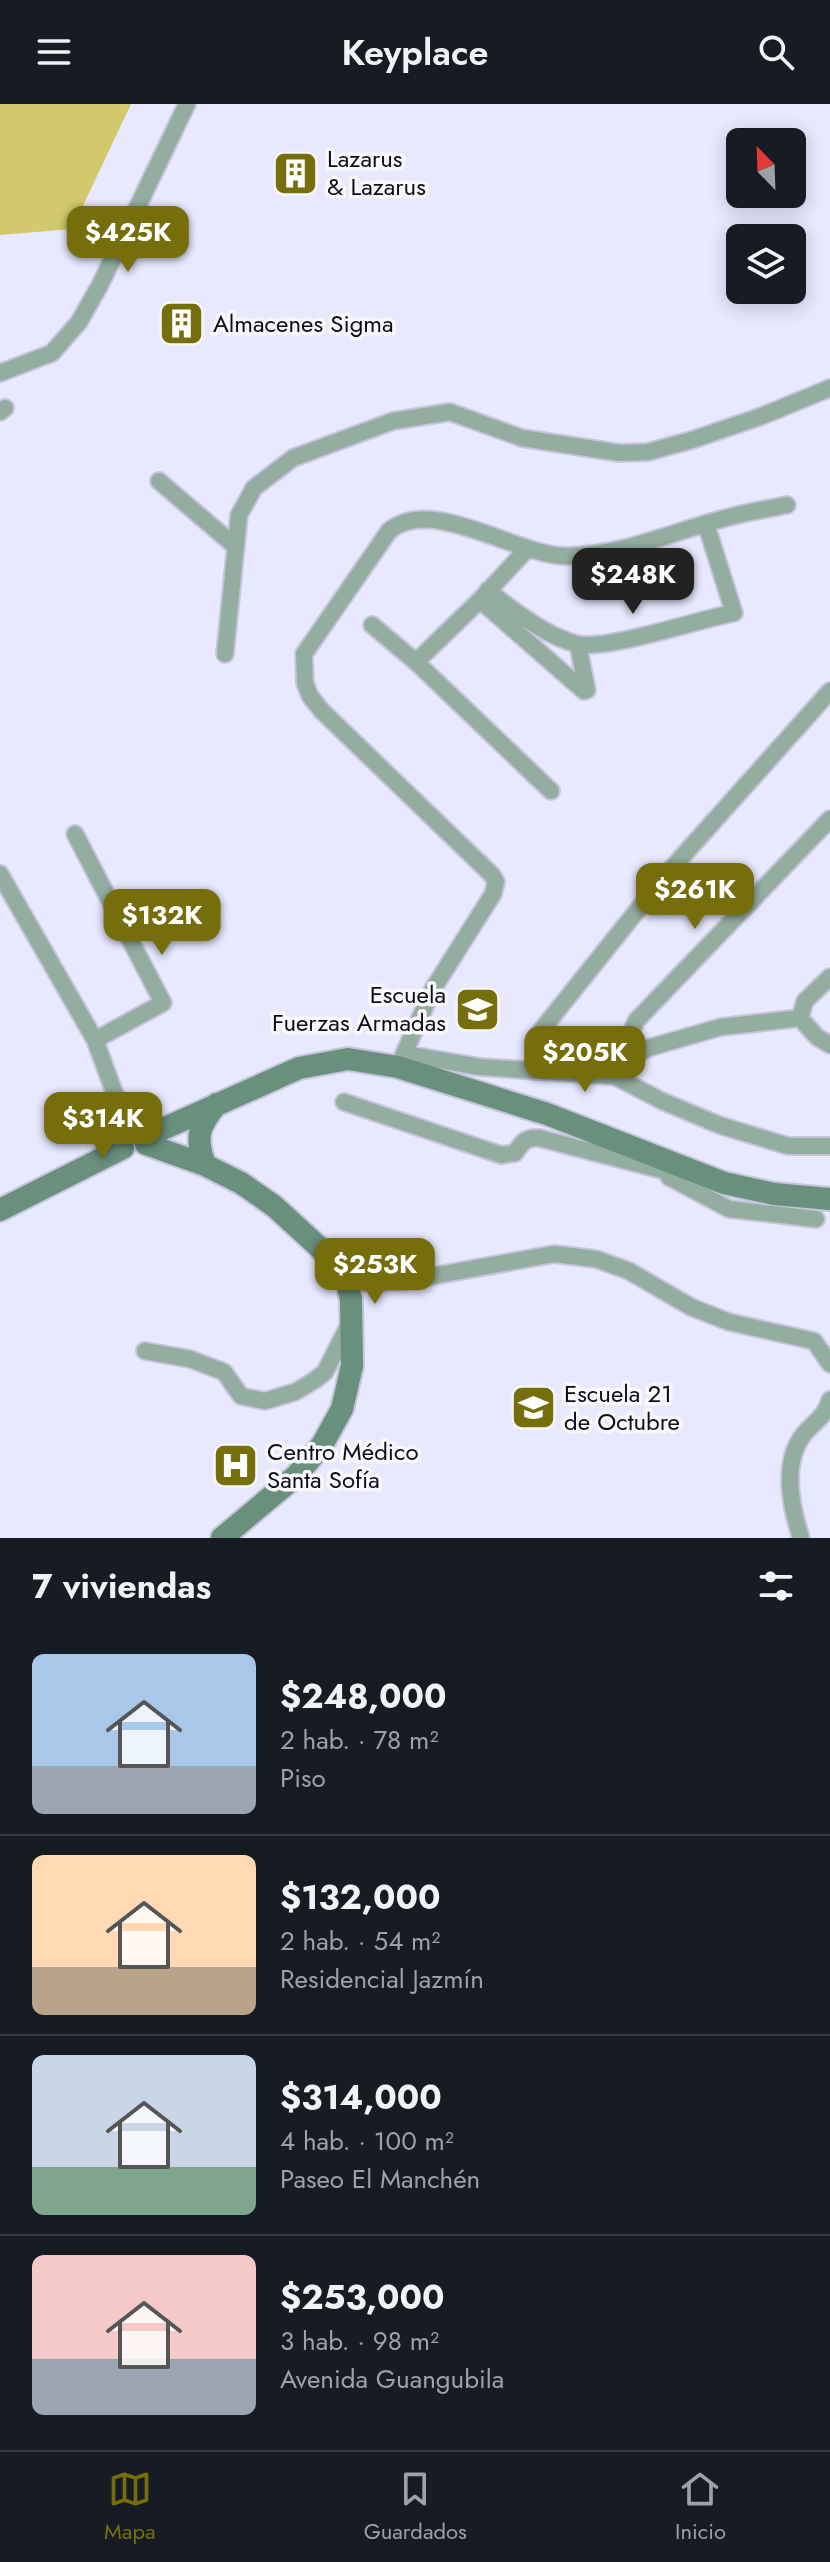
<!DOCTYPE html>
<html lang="es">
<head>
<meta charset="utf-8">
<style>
  :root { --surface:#171b24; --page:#242831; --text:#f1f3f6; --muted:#9ea1a6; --line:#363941; --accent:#756e0b }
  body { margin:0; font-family:Jost,sans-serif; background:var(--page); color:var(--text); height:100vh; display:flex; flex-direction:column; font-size:30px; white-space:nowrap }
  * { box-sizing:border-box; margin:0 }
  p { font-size:26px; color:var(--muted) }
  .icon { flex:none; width:44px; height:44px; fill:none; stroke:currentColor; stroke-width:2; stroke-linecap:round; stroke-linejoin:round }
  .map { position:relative; height:1434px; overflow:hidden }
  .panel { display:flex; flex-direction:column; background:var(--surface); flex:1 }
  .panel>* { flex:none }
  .needle { width:52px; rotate:337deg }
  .controls { position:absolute; left:726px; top:24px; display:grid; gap:16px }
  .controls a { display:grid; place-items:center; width:80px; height:80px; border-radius:12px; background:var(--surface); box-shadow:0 4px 20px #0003; font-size:40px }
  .price { position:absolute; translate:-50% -68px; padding:0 18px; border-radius:16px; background:var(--accent); color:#fff; font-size:26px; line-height:52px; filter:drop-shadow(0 2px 4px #0008) }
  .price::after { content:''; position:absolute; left:50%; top:48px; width:24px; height:18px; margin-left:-12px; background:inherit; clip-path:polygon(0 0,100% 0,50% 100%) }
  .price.current { background:#222; color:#fff }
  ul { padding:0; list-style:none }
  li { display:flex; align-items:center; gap:24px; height:200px; padding:0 32px }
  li+li { border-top:2px solid var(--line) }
  li span { display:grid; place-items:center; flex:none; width:224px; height:160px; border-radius:12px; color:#555 }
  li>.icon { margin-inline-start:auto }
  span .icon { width:96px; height:96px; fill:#fffc; stroke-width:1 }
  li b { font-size:34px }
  h2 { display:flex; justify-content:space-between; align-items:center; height:96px; padding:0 32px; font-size:34px }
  header { display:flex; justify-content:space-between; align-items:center; height:104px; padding:0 32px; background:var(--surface); font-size:36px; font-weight:600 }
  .dock { display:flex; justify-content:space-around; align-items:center; height:112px; border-top:2px solid var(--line); background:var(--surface); font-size:22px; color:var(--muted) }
  .dock a { display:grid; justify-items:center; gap:4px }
  .dock .current { color:var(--accent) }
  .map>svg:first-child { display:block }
  .green { fill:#d1c96b }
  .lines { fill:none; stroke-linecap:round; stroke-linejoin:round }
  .street-casing { stroke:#c5c5db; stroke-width:20 }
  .secondary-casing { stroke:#c5c5db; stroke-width:26 }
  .street { stroke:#94ada1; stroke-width:16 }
  .secondary { stroke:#698f7d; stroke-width:22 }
  .labels { text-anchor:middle; stroke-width:7; stroke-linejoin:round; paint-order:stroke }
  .poi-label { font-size:24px; fill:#0c0b1d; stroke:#f8f8f8; text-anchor:start }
</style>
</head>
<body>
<header><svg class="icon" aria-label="menu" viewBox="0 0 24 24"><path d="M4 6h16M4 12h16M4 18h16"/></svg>Keyplace<svg class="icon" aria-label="search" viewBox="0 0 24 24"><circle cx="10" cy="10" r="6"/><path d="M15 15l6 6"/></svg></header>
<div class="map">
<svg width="830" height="1434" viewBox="0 0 830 1434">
  <rect width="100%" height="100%" fill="#e8e9ff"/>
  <path class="green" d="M0 0H131L72 125 0 131Z"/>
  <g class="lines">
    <defs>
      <path id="street" d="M0 269 52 249 79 218 100 181 187 0
        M0 308 5 304
        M159 377 236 443
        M488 486C510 505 548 533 577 540 606 547 699 515 734 509L706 420
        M480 496 584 587 587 586 578 541
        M372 521 416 558 551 687
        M225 550 239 411 254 384 293 354 393 317 450 308 522 334 620 349 648 348 692 336 762 312 830 284
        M416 558 480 496 527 445
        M75 730 163 899 95 936
        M0 770 95 936 129 1028
        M800 914 805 897 830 873
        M405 950 480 963 614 972 662 997 719 1021 788 1042H830
        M617 962 648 944 721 923 800 914 817 933 830 941
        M398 963 433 885 493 790 496 778 492 771 322 607 310 592 305 579 304 550 389 427C432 391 515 451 565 452 614 454 678 426 726 414 746 408 767 405 787 401
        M560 968 536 933 664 773 830 587
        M614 972 636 917 830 715
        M344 998 501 1051 515 1049C522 1039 525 1033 539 1034L685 1072
        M669 1073 729 1105 816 1115
        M347 1179 405 1177 554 1150 596 1155 629 1167 691 1203 729 1218 814 1237 830 1260
        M145 1247 190 1255 224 1268 241 1292 265 1297 295 1288 315 1276 325 1268 351 1217
        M801 1434C791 1403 781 1359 804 1330 815 1317 825 1313 830 1296"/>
      <path id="secondary" d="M145 1033 299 964 348 955 398 963 547 1010 724 1079 774 1090 830 1095
        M146 1040 205 1061 241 1079 274 1102 333 1156 347 1179 351 1195 352 1262 342 1305 322 1341 296 1372 222 1434
        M205 1061C195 1034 198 1022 217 1000
        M0 1106 123 1044"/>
    </defs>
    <use href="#street" class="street-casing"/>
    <use href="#secondary" class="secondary-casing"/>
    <use href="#street" class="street"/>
    <use href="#secondary" class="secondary"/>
  </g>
  <defs>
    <symbol id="building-square" viewBox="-11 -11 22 22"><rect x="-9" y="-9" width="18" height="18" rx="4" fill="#756e0b" stroke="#f8f8f8"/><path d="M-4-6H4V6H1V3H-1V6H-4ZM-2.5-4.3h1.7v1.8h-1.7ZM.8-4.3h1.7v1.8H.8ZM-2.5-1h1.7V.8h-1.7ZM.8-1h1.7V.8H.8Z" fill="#fff"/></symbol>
    <symbol id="school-square" viewBox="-11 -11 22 22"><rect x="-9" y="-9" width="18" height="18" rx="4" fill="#756e0b" stroke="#f8f8f8"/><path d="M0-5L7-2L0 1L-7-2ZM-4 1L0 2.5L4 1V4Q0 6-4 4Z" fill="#fff"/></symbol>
    <symbol id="hospital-square" viewBox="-11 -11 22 22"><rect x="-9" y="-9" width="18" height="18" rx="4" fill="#756e0b" stroke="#f8f8f8"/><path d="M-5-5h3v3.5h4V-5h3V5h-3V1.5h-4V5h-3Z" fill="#fff"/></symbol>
  </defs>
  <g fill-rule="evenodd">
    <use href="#building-square" x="270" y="44" width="51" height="51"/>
    <use href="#building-square" x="156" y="194" width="51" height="51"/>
    <use href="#school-square" x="452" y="880" width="51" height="51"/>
    <use href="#school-square" x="508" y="1278" width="51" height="51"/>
    <use href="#hospital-square" x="210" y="1336" width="51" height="51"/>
  </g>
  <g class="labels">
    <g class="poi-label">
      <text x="327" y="63">Lazarus<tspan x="327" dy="28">&amp; Lazarus</tspan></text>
      <text x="213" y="228">Almacenes Sigma</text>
      <text x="446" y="899" text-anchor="end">Escuela<tspan x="446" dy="28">Fuerzas Armadas</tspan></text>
      <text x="564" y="1298">Escuela 21<tspan x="564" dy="28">de Octubre</tspan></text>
      <text x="267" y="1356">Centro Médico<tspan x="267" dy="28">Santa Sofía</tspan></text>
    </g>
  </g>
</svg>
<div class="controls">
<a><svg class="needle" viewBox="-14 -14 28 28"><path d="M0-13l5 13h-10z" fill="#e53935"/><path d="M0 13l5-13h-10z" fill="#9ea1a6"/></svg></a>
<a><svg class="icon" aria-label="layers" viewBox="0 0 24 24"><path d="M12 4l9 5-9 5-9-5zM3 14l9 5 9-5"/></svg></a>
</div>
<b class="price" style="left:128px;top:170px">$425K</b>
<b class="price current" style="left:633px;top:512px">$248K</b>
<b class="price" style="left:695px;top:827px">$261K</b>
<b class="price" style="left:162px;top:853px">$132K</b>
<b class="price" style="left:585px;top:990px">$205K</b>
<b class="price" style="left:103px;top:1056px">$314K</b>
<b class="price" style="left:375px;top:1202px">$253K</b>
</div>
<section class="panel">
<h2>7 viviendas<svg class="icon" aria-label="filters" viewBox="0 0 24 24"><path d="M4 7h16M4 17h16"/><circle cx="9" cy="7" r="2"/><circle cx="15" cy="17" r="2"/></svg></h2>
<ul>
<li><span style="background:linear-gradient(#a9c7e8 70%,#9aa5b1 0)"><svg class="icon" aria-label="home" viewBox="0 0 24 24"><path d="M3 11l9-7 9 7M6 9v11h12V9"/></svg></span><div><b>$248,000</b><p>2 hab. · 78 m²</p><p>Piso</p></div></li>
<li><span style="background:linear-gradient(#ffd9b3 70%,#b9a48a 0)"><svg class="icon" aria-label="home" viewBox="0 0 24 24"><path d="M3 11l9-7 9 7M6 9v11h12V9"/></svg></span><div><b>$132,000</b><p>2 hab. · 54 m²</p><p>Residencial Jazmín</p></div></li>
<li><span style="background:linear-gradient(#c9d6e8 70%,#7fa58c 0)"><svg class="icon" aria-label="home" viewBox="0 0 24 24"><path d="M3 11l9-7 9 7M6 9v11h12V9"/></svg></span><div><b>$314,000</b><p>4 hab. · 100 m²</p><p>Paseo El Manchén</p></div></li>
<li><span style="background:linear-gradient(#f6c9c9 65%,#9aa5b1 0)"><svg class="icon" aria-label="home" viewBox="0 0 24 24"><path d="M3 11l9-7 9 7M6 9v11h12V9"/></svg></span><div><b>$253,000</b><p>3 hab. · 98 m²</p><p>Avenida Guangubila</p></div></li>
</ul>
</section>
<nav class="dock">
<a class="current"><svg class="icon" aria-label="map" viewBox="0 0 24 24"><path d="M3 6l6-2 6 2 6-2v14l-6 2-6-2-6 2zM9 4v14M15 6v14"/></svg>Mapa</a>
<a><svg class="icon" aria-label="saved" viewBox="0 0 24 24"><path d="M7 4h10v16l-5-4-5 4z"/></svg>Guardados</a>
<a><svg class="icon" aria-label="home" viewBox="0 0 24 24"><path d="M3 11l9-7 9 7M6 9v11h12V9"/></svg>Inicio</a>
</nav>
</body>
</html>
